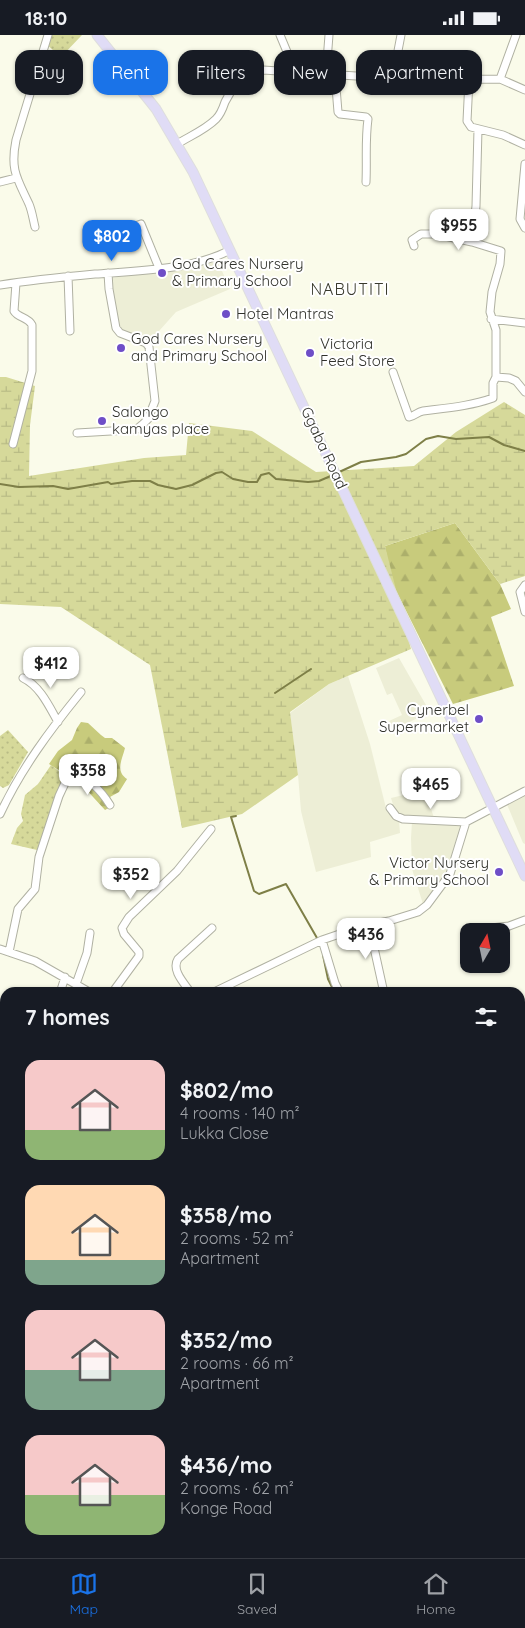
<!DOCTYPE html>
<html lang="en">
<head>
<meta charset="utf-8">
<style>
  :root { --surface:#171b24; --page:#20242c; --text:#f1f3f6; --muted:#9ea1a6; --line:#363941; --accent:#1a73e8 }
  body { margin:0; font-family:Quicksand,sans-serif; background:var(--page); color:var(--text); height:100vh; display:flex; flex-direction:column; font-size:19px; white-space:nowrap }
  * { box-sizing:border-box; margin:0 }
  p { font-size:16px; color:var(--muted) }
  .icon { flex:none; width:28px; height:28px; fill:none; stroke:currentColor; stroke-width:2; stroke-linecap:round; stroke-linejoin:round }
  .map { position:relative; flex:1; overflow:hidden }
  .details { position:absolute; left:0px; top:952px; width:525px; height:571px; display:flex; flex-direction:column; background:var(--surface); border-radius:15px 15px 0 0; box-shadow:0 1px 4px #0004 }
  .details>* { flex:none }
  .top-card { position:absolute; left:15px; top:15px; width:495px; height:45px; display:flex; gap:10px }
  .needle { width:32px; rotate:9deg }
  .buttons { position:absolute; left:460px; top:888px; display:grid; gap:10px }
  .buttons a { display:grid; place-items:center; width:50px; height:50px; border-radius:10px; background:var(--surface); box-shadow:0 1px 4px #0004; font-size:25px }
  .price { position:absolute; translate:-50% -42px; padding:0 11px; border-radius:10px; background:#fff; color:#222; font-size:16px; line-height:32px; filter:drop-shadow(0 1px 2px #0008) }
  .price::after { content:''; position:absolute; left:50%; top:30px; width:15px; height:11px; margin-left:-8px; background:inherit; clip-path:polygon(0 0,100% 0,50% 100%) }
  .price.on { background:var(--accent); color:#fff }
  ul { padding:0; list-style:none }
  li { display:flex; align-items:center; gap:15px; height:125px; padding:0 25px }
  li span { display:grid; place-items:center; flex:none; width:140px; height:100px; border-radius:15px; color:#555 }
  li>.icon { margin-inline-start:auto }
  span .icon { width:60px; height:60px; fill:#fffc; stroke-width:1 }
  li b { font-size:21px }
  h2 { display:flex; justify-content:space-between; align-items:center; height:60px; padding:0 25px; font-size:21px }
  .tag { padding:0 18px; border-radius:15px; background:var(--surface); box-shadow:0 1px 4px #0004; font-size:18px; line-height:45px }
  .tag.on { background:var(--accent); color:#fff }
  .status { display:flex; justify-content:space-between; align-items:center; height:35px; padding:0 25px; background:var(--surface); direction:ltr }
  .status svg { height:14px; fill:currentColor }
  .dock { display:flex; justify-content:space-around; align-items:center; height:70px; border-top:1px solid var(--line); background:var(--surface); font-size:14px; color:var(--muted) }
  .dock a { display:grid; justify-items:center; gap:2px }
  .dock .on { color:var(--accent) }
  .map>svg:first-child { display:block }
  .built { fill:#edeed6 }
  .grass { fill:url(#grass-dots) }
  .forest { fill:url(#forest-firs) }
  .wetland { fill:url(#wetland-marsh) }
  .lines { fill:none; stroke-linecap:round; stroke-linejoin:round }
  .stream { stroke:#7e7f47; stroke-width:2 }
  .minor-casing { stroke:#b0b1a2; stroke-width:9 }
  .major-casing { stroke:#dededd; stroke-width:11 }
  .minor { stroke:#fff; stroke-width:7 }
  .major { stroke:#e0dcf6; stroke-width:9 }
  .poi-dot { fill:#6e4ec7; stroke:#fff; stroke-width:2 }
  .labels { text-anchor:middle; stroke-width:4; stroke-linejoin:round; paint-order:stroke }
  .poi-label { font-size:15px; fill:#30312b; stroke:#fff; text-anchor:start }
  .street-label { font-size:15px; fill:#30312b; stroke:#fff }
  .neighbourhood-label { font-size:16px; letter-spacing:1px; fill:#393a2d; stroke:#fff }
</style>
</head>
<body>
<div class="status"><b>18:10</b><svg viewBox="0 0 49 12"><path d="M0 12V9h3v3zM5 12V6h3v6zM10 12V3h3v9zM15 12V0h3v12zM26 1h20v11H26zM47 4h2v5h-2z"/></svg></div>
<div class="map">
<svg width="525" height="1523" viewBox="0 0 525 1523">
  <defs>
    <pattern id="grass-dots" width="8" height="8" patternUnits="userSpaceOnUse" patternTransform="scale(1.25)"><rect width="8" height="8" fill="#d6d99a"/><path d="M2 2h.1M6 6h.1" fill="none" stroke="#b8bb85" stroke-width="1.8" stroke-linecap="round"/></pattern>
    <pattern id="forest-firs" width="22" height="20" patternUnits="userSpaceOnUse" patternTransform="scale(1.25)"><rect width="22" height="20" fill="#c8cb7c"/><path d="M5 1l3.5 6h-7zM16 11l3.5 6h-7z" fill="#acaf6b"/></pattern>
    <pattern id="wetland-marsh" width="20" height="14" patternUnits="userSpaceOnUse" patternTransform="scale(1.25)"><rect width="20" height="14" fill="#d6d99a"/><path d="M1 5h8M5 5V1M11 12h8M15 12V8" fill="none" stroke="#b8bb85"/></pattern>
  </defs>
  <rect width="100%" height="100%" fill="#fafbea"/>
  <path class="built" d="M218 227 230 254 176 277 151 305 128 300 115 289 111 243Z
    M399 623 430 677 393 695 389 686 402 680 392 658 387 660 376 633Z
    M348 641 370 709 387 777 399 786 400 798 370 807 371 822 316 837 301 776 298 740 290 678 329 649Z
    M425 755 434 783H409L395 776 391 763Z
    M525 760V809L523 808 506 767Z
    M412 787 461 788 445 842 423 869 412 834 411 803Z"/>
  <path class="grass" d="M49 0H82L61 22 46 9Z
    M8 695 28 717 9 750 3 753 0 751V701Z
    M51 730 65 741 37 815 11 809 17 793 23 786 21 779 25 760 38 749Z"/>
  <path class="forest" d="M455 488 500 549 511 574 491 582 514 651 453 669 391 546 385 511Z
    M81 687 88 688 101 700 105 703H112L125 713C122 725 115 736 127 744L119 757 110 762 114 770 105 775 82 750 73 749 60 736 49 729 58 716 72 705 77 693Z"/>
  <path class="wetland" d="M0 342H6L35 351 30 390 29 441 144 423 186 420 189 388 252 396 316 437 414 431 456 397 504 367 525 380V541L500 549 455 488 385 511 411 614 329 649 290 677 298 740 242 779 182 793 150 630 61 572 0 569Z"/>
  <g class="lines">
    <path class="stream" d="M337 438 361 427 396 422 406 419 426 404 438 401 456 404 489 402 504 410 525 416
      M0 449 19 452 53 451 68 454 108 447 111 449 132 446H150L158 450 176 454 192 450 216 438 222 437 233 444 248 447H257L261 440 269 438 276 444 308 447 319 446 333 440
      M275 658 311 634
      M236 781 231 782 254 856 259 859 286 849 317 903
      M323 920 328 944 335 958"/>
    <defs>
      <path id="minor" d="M280 0 295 36
        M326 39 329 0
        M335 40 338 77 340 79 366 82 368 84C365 106 367 125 366 147
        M393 42 401 0
        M500 44 516 0
        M469 45 467 86 471 92 503 100 525 110
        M177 109C190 101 205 95 216 84 221 79 223 73 225 67 233 50 246 40 263 35L418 45 500 44 525 55
        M525 129 520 184 525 193
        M0 147 16 143
        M35 192C33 184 32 176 29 169 17 143 10 135 16 105L48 0
        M116 198 141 189 159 233
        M472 207 476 171 478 94
        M68 241 70 296
        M0 250C32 245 63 242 95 239 136 236 193 235 230 215
        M491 284 525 288
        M393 337 409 382C415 381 417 377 423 376 447 373 471 371 493 363V348L496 342V295L490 277 492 257 500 229 501 216 472 207 436 199H421L412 205 414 211
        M496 342 509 343 516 346 525 357
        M77 398 128 395 137 394 143 389 148 384 155 366 149 312 146 308 120 298 116 293 109 254 108 238
        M13 409 32 336V290C28 282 18 283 14 276L16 248
        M525 550 520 557 525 577
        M23 643C40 651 49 671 58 687
        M390 773 396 781 403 784 466 787
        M0 779C21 734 50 695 81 657
        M369 890 384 958
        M487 896 491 893 509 891 525 885
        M322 905 335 948 340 958
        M0 914 35 926 91 958
        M9 917 18 874 35 854 39 822 59 761 66 746 73 740C88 741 102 757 110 770
        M76 949 87 918 90 898
        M60 958 65 942
        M112 958 139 921V917L124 899 122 893 129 882 177 836 211 794
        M191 958C184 948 171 935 178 924L212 893
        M212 958 322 905 360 892 389 886 418 877 427 870 450 839 466 787 525 756
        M520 990 525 986
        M524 1059H525
        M0 1099 5 1095
        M520 1173 525 1187
        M0 1193 5 1189
        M0 1317 5 1322
        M520 1411 525 1407
        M520 1421 525 1428
        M0 1490 5 1495
        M0 1503 5 1498
        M171 1519 174 1523
        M40 1523 45 1519
        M305 1523H313
        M391 1523 395 1519"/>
      <path id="major" d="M97 0 156 74 193 137 525 841"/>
    </defs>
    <use href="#minor" class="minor-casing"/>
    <use href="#major" class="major-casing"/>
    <use href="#minor" class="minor"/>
    <use href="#major" class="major"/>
  </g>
  <g class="poi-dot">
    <circle cx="162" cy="238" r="5"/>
    <circle cx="226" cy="279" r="5"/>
    <circle cx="121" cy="313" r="5"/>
    <circle cx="310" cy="318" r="5"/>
    <circle cx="102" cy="386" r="5"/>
    <circle cx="479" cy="684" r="5"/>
    <circle cx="499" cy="837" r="5"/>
  </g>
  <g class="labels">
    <g class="poi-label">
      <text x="172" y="234">God Cares Nursery<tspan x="172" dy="17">&amp; Primary School</tspan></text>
      <text x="236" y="284">Hotel Mantras</text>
      <text x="131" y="309">God Cares Nursery<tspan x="131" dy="17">and Primary School</tspan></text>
      <text x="320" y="314">Victoria<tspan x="320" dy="17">Feed Store</tspan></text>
      <text x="112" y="382">Salongo<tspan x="112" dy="17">kamyas place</tspan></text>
      <text x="469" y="680" text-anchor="end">Cynerbel<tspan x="469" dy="17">Supermarket</tspan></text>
      <text x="489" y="833" text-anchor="end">Victor Nursery<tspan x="489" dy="17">&amp; Primary School</tspan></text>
    </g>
    <g class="street-label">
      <text transform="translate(324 413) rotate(65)" y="5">Ggaba Road</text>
    </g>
    <g class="neighbourhood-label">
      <text x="350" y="260">NABUTITI</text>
    </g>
  </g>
</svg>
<div class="buttons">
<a><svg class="needle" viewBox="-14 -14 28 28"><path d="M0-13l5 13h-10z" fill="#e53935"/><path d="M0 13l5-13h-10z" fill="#9ea1a6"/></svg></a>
</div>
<b class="price" style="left:459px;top:216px">$955</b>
<b class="price on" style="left:112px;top:227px">$802</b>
<b class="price" style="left:51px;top:654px">$412</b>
<b class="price" style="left:88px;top:761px">$358</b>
<b class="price" style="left:431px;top:775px">$465</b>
<b class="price" style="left:131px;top:865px">$352</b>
<b class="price" style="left:366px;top:925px">$436</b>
<div class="top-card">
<a class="tag">Buy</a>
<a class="tag on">Rent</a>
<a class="tag">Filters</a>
<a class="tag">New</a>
<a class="tag">Apartment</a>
</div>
<section class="details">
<h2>7 homes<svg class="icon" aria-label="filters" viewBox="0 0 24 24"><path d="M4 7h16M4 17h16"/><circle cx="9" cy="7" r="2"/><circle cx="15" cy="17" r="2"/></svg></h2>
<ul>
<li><span style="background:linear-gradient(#f6c9c9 70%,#8fb573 0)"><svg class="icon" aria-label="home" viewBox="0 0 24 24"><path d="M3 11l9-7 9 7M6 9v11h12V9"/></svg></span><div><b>$802/mo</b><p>4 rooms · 140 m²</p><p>Lukka Close</p></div></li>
<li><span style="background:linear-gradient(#ffd9b3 75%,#7fa58c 0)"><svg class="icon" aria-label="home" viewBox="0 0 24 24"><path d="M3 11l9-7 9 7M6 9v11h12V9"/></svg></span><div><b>$358/mo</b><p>2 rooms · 52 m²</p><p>Apartment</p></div></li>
<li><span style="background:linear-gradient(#f6c9c9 60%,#7fa58c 0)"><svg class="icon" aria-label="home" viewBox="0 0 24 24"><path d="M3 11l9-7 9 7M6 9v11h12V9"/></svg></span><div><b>$352/mo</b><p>2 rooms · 66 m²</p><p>Apartment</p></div></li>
<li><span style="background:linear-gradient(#f6c9c9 60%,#8fb573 0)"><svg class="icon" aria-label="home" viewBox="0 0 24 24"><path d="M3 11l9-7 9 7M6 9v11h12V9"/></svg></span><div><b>$436/mo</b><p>2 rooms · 62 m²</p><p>Konge Road</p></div></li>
</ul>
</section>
</div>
<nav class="dock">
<a class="on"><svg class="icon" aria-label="map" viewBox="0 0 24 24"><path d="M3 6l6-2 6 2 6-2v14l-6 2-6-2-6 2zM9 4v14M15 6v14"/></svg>Map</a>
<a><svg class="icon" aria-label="saved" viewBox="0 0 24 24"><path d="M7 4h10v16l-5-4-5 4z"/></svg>Saved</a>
<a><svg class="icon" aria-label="home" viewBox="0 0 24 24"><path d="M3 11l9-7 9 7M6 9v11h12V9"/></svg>Home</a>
</nav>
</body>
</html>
